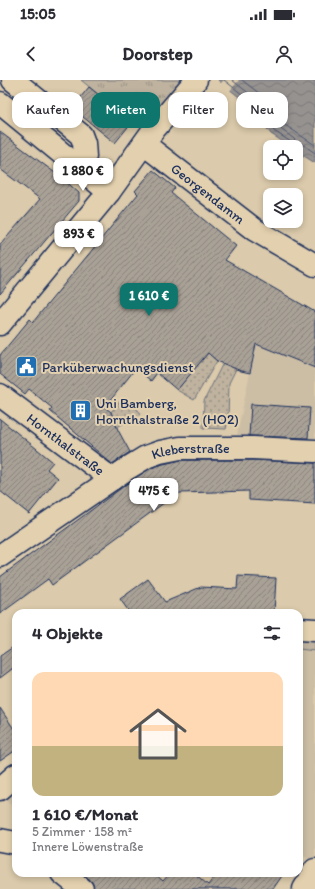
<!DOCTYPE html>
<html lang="de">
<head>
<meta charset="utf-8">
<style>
  :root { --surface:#fff; --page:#f7f7f7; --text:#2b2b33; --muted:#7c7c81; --line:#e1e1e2; --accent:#0f766e }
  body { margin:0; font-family:Itim,sans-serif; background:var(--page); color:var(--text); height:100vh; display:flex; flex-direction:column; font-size:15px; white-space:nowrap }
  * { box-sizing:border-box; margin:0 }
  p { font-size:13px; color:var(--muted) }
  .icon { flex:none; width:22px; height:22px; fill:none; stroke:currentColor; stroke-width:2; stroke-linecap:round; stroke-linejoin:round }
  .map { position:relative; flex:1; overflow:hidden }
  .panel { position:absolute; left:12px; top:529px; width:291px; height:268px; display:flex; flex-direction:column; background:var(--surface); border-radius:12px; box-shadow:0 2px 6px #0003 }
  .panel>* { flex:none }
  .hud { position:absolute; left:12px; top:12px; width:291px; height:36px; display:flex; gap:8px }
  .fabs { position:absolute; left:263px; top:60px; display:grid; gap:8px }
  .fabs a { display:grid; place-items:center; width:40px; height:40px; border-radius:8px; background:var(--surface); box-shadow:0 2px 6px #0003; font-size:20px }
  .price { position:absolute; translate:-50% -34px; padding:0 9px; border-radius:8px; background:#fff; color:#222; font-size:13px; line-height:26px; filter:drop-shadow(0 1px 2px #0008) }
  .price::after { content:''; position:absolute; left:50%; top:24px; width:12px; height:9px; margin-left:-6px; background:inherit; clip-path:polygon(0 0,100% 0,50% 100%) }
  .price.on { background:var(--accent); color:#fff }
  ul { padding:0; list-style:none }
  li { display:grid; align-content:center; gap:8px; height:212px; padding:0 20px }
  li+li { border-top:1px solid var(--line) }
  li span { display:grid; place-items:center; height:124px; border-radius:12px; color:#555 }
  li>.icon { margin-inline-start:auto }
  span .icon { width:72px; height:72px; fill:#fffc; stroke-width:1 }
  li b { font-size:17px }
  h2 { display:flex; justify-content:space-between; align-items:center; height:48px; padding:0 20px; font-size:17px }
  .tag { padding:0 14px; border-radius:12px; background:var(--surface); box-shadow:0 2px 6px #0003; font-size:14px; line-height:36px }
  .tag.on { background:var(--accent); color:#fff }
  .status { display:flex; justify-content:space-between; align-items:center; height:28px; padding:0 20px; background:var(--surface); direction:ltr }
  .status svg { height:11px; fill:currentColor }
  header { display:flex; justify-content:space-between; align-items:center; height:52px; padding:0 20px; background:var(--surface); font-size:18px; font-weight:800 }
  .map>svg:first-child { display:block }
  .built { fill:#ccbea5 }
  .grass { fill:#bfb39f; stroke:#6d717e }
  .park { fill:url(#park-tufts); stroke:#6d717e }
  .garden { fill:url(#garden-dots); stroke:#6d717e }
  .water { fill:url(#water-waves); stroke:#656a7c }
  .pier { fill:#dbcaab }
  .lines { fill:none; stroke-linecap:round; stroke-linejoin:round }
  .shore { stroke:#4c5772; stroke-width:1 }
  .building { fill:url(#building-hatch); stroke:#1b2f5e }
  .minor-casing { stroke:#1b2f5e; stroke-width:25 }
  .minor { stroke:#e3d0ae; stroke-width:22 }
  .labels { text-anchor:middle; stroke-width:4; stroke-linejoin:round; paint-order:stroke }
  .street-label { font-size:14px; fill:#1b2f5e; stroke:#e3d0ae }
  .poi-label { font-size:14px; fill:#1b2f5e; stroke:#e3d0ae; text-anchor:start }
</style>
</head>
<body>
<div class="status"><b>15:05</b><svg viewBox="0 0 49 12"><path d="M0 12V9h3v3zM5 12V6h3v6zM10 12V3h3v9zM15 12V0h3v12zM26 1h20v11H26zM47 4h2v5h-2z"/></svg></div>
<header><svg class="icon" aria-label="back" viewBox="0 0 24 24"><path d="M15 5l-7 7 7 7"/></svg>Doorstep<svg class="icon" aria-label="person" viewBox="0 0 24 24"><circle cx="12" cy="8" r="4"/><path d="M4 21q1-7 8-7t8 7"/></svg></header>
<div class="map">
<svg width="315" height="809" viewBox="0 0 315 809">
  <defs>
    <pattern id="park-tufts" width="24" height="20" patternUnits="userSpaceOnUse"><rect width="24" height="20" fill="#bfb39f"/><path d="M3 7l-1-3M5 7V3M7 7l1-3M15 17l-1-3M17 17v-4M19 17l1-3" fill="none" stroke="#9a9285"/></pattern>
    <pattern id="garden-dots" width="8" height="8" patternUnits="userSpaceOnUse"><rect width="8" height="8" fill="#bfb39f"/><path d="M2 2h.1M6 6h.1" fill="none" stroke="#9a9285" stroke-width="1.8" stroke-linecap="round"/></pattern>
    <pattern id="water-waves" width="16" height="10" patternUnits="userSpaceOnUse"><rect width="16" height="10" fill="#969290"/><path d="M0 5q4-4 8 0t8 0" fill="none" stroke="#7a7879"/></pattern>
    <pattern id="building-hatch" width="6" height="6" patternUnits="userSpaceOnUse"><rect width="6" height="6" fill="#a9a196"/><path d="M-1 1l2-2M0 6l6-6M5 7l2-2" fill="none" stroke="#89847e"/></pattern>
  </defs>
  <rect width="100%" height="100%" fill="#dbcaab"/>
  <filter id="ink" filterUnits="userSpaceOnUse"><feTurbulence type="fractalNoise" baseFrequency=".025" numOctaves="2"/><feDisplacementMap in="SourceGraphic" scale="8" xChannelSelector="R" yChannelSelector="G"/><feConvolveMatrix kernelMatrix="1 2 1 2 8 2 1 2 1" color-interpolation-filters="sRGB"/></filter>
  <g filter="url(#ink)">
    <path class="built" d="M235 186 315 232V360L237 355 256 264 270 242Z
      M299 556 315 558V775L312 782 299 772Z
      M16 702V730L1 715Z"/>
    <path class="grass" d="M299 556 315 558V571L299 569Z"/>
    <path class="park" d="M81 0H201L162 50 132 42Z"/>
    <path class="garden" d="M208 273 217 281 194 320 177 310Z
      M223 283 236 289 229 303 228 341 226 349 203 348 204 321Z
      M122 319 138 330 141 334 117 347 111 332Z"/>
    <path class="water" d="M218 0H315V83L296 71V67H291L271 54 249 25Z"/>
    <path class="pier" d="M224 0H239L229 12 220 4Z"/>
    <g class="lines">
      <path class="shore" d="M224 0 252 22 274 51 291 62 293 67
        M232 0 256 19 278 47 293 58 297 62 302 64 315 73
        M242 0 260 14 282 43 315 65"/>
    </g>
    <path class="building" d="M89 7 132 42 115 63 72 28Z
      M0 52 62 98 79 113V121L0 214V165L40 119 0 89Z
      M153 90 175 108 171 113 236 166 225 180 315 232V288L256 264 250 293 241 291 217 281 208 273 177 310 157 293 151 301 136 288 105 327 111 332 118 350 130 372 112 384 50 331 52 328 29 309 25 314 0 294V275L30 239 33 242 138 114 135 111Z
      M251 324 310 328 308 358 249 356Z
      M0 339 53 382 47 389 58 398 29 434 0 411Z
      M181 380H253L315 383V424L249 420V411L180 413 172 417 52 505 48 499 0 534V497L135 398 151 388 163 384Z
      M238 496 276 498 274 533H130L120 519 148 499 165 522 201 507 237 509Z
      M16 565V586L0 598V576Z
      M0 628 16 652V670L0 681Z
      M82 793H154L163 801 170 793H194L208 805 217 793H284L273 809H94L93 804 90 800Z"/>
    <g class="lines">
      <defs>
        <g id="minor">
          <path d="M13 0 81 55 84 63 85 77 78 86"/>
          <path d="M0 23 109 112"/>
          <path id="s1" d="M144 64 255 150 315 185"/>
          <path d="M0 244 109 112 152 52 196 0"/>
          <path id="s2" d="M0 315 112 399"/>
          <path id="s3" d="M0 476 128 388 146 377 160 372 180 368H253L315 371"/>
          <path d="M299 549 315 550"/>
          <path d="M0 709 16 695"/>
          <path d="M0 760 16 763"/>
          <path d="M62 793 82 809"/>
          <path d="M304 809 315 790"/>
        </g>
      </defs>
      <use href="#minor" class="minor-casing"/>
      <use href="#minor" class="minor"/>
    </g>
  </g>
  <defs>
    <symbol id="civic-square" viewBox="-11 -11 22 22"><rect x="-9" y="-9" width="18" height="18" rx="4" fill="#1f6fb2" stroke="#e3d0ae"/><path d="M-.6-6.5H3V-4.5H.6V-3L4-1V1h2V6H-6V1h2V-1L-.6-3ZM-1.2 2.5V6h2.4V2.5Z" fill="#fff"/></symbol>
    <symbol id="building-square" viewBox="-11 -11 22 22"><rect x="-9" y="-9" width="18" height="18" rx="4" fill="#1f6fb2" stroke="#e3d0ae"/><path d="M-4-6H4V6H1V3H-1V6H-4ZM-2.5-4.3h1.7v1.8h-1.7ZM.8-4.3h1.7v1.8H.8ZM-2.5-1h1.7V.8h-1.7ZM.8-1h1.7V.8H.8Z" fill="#fff"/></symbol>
  </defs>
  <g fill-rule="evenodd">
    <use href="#civic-square" x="14" y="274" width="25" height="25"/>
    <use href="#building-square" x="68" y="318" width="25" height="25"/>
  </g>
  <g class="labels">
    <g class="street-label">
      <text dy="5" stroke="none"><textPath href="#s1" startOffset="81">Georgendamm</textPath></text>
      <text dy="5" stroke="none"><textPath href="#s2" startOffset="82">Hornthalstraße</textPath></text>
      <text dy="5" stroke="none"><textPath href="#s3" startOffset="222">Kleberstraße</textPath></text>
    </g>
    <g class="poi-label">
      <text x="42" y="292">Parküberwachungsdienst</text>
      <text x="96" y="328">Uni Bamberg,<tspan x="96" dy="16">Hornthalstraße 2 (HO2)</tspan></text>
    </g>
  </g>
</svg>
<div class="fabs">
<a><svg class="icon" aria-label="locate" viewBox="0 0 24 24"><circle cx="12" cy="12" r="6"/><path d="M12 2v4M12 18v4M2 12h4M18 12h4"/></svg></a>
<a><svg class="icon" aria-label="layers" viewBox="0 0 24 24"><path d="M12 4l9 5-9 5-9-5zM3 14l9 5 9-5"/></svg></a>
</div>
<b class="price" style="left:83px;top:112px">1 880 €</b>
<b class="price" style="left:79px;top:175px">893 €</b>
<b class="price on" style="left:149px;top:237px">1 610 €</b>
<b class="price" style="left:154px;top:432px">475 €</b>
<div class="hud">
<a class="tag">Kaufen</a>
<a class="tag on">Mieten</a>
<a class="tag">Filter</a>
<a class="tag">Neu</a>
</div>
<section class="panel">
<h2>4 Objekte<svg class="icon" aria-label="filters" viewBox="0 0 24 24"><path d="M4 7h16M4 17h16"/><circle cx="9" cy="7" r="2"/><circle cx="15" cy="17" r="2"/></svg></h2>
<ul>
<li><span style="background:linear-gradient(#ffd9b3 60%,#c2b280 0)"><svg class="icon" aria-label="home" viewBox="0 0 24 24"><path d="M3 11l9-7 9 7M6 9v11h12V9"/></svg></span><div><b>1 610 €/Monat</b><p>5 Zimmer · 158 m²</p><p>Innere Löwenstraße</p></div></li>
</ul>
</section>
</div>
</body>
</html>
